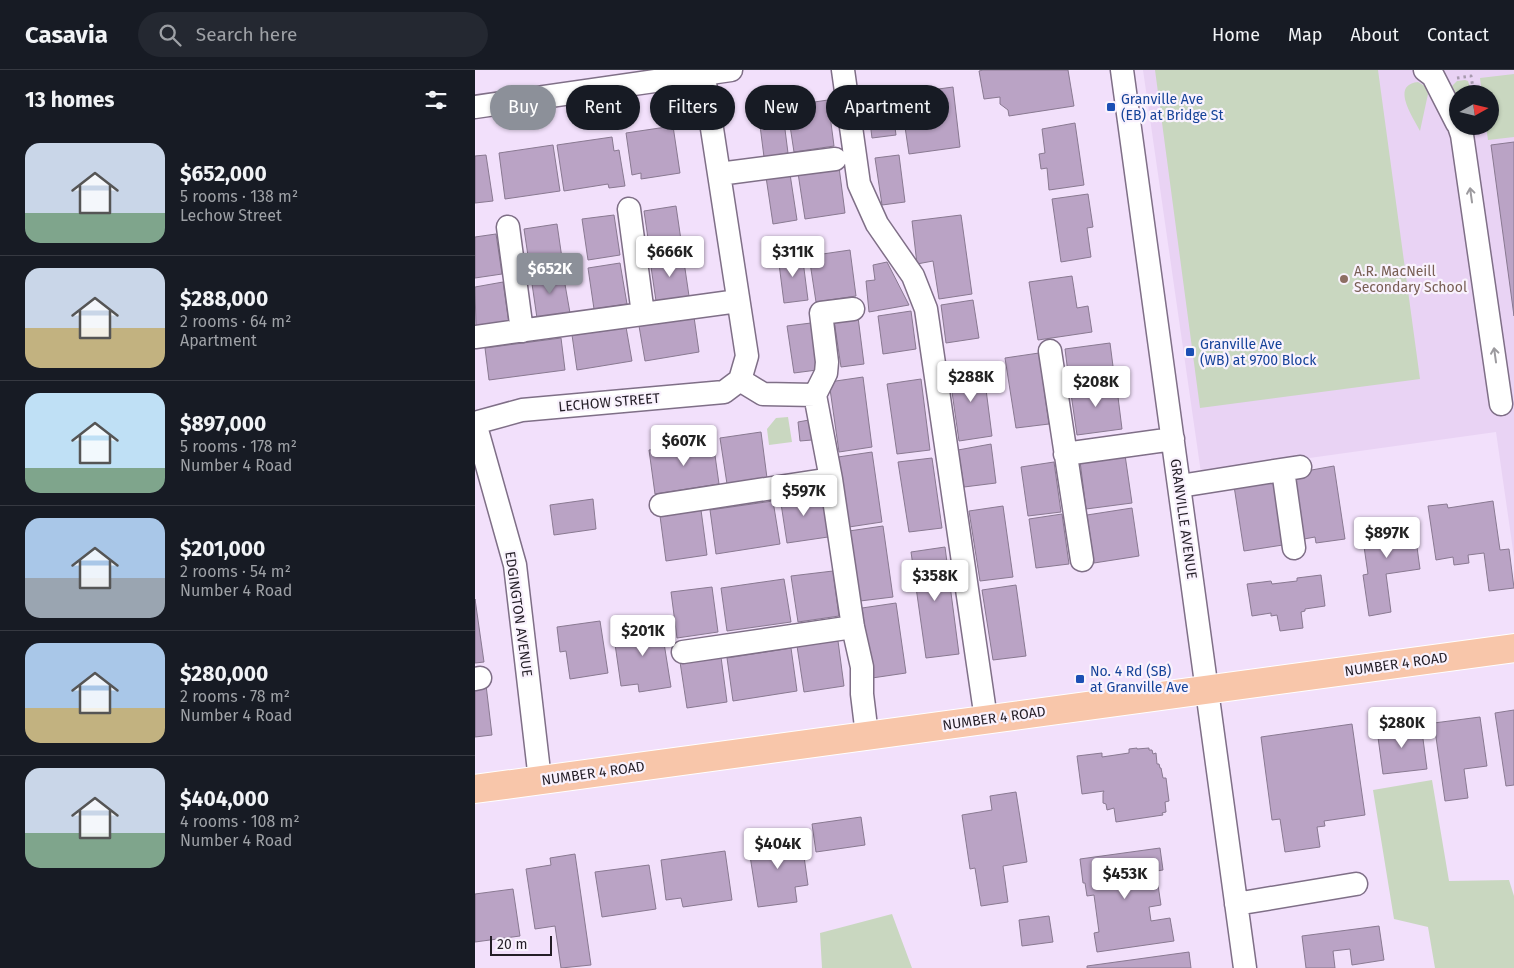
<!DOCTYPE html>
<html lang="en">
<head>
<meta charset="utf-8">
<style>
  :root { --surface:#171b24; --page:#242831; --text:#f1f3f6; --muted:#9ea1a6; --line:#363941; --accent:#8c9099 }
  body { margin:0; font-family:"Fira Sans",sans-serif; background:var(--page); color:var(--text); height:100vh; display:flex; flex-direction:column; font-size:19px; white-space:nowrap }
  * { box-sizing:border-box; margin:0 }
  p { font-size:16px; color:var(--muted) }
  .icon { flex:none; width:28px; height:28px; fill:none; stroke:currentColor; stroke-width:2; stroke-linecap:round; stroke-linejoin:round }
  .map { position:relative; flex:1; overflow:hidden }
  .panel { display:flex; flex-direction:column; background:var(--surface); width:475px }
  .panel>* { flex:none }
  .top-card { position:absolute; left:15px; top:15px; width:475px; height:45px; display:flex; gap:10px }
  .needle { width:32px; rotate:82deg }
  .fabs { position:absolute; left:974px; top:15px; display:grid; gap:10px }
  .fabs a { display:grid; place-items:center; width:50px; height:50px; border-radius:50%; background:var(--surface); box-shadow:0 1px 4px #0004; font-size:25px }
  .scale { position:absolute; left:15px; bottom:12px; width:62px; box-sizing:border-box; padding-left:5px; border:2px solid #241e27; border-top:0; font-size:14px; line-height:18px; white-space:nowrap; color:#241e27; -webkit-text-stroke:4px #f9f2fd; paint-order:stroke }
  .price { position:absolute; translate:-50% -42px; padding:0 11px; border-radius:5px; background:#fff; color:#222; font-size:16px; line-height:32px; filter:drop-shadow(0 1px 2px #0008) }
  .price::after { content:''; position:absolute; left:50%; top:30px; width:15px; height:11px; margin-left:-8px; background:inherit; clip-path:polygon(0 0,100% 0,50% 100%) }
  .price.on { background:var(--accent); color:#fff }
  ul { padding:0; list-style:none }
  li { display:flex; align-items:center; gap:15px; height:125px; padding:0 25px }
  li+li { border-top:1px solid var(--line) }
  li span { display:grid; place-items:center; flex:none; width:140px; height:100px; border-radius:15px; color:#555 }
  li>.icon { margin-inline-start:auto }
  span .icon { width:60px; height:60px; fill:#fffc; stroke-width:1 }
  li b { font-size:21px }
  h2 { display:flex; justify-content:space-between; align-items:center; height:60px; padding:0 25px; font-size:21px }
  .tag { padding:0 18px; border-radius:22px; background:var(--surface); box-shadow:0 1px 4px #0004; font-size:18px; line-height:45px }
  .tag.on { background:var(--accent); color:#fff }
  header { display:flex; align-items:center; gap:30px; box-sizing:border-box; height:70px; padding:0 25px; background:var(--surface); border-bottom:1px solid var(--line) }
  header strong { font-size:24px }
  nav { display:flex; gap:28px; margin-inline-start:auto; font-size:18px }
  .search { width:350px; height:45px; background:var(--page); display:flex; align-items:center; gap:12px; box-sizing:border-box; padding:0 18px; border-radius:28px; color:var(--muted); font-size:19px }
  main { display:flex; flex:1; min-height:0 }
  .map>svg:first-child { display:block }
  .built { fill:#e9d3f4; fill-rule:evenodd }
  .green { fill:#c9d7c0 }
  .building { fill:#baa3c5; stroke:#897991 }
  .lines { fill:none; stroke-linecap:round; stroke-linejoin:round }
  .minor-casing { stroke:#7f6f87; stroke-width:25 }
  .major-casing { stroke:#fff; stroke-width:30 }
  .path { stroke:#a79aae; stroke-width:3; stroke-dasharray:2.5 4; stroke-linecap:butt }
  .minor { stroke:#fff; stroke-width:22 }
  .major { stroke:#f8c6aa; stroke-width:28 }
  .oneway { stroke:#9c9a9e }
  .transit-dot { fill:#1a4fb4; stroke:#f9f2fd; stroke-width:2 }
  .education-dot { fill:#8d6e63; stroke:#f9f2fd; stroke-width:2 }
  .labels { text-anchor:middle; stroke-width:4.5; stroke-linejoin:round; paint-order:stroke }
  .transit-label { font-size:14px; fill:#164399; stroke:#f9f2fd; text-anchor:start }
  .education-label { font-size:14px; fill:#785e54; stroke:#f9f2fd; text-anchor:start }
  .street-label { font-size:14px; fill:#241e27; stroke:#f9f2fd }
</style>
</head>
<body>
<header>
<strong>Casavia</strong>
<div class="search"><svg class="icon" aria-label="search" viewBox="0 0 24 24"><circle cx="10" cy="10" r="6"/><path d="M15 15l6 6"/></svg>Search here</div>
<nav><a>Home</a><a>Map</a><a>About</a><a>Contact</a></nav>
</header>
<main>
<section class="panel">
<h2>13 homes<svg class="icon" aria-label="filters" viewBox="0 0 24 24"><path d="M4 7h16M4 17h16"/><circle cx="9" cy="7" r="2"/><circle cx="15" cy="17" r="2"/></svg></h2>
<ul>
<li><span style="background:linear-gradient(#c9d6e8 70%,#7fa58c 0)"><svg class="icon" aria-label="home" viewBox="0 0 24 24"><path d="M3 11l9-7 9 7M6 9v11h12V9"/></svg></span><div><b>$652,000</b><p>5 rooms · 138 m²</p><p>Lechow Street</p></div></li>
<li><span style="background:linear-gradient(#c9d6e8 60%,#c2b280 0)"><svg class="icon" aria-label="home" viewBox="0 0 24 24"><path d="M3 11l9-7 9 7M6 9v11h12V9"/></svg></span><div><b>$288,000</b><p>2 rooms · 64 m²</p><p>Apartment</p></div></li>
<li><span style="background:linear-gradient(#bfe0f5 75%,#7fa58c 0)"><svg class="icon" aria-label="home" viewBox="0 0 24 24"><path d="M3 11l9-7 9 7M6 9v11h12V9"/></svg></span><div><b>$897,000</b><p>5 rooms · 178 m²</p><p>Number 4 Road</p></div></li>
<li><span style="background:linear-gradient(#a9c7e8 60%,#9aa5b1 0)"><svg class="icon" aria-label="home" viewBox="0 0 24 24"><path d="M3 11l9-7 9 7M6 9v11h12V9"/></svg></span><div><b>$201,000</b><p>2 rooms · 54 m²</p><p>Number 4 Road</p></div></li>
<li><span style="background:linear-gradient(#a9c7e8 65%,#c2b280 0)"><svg class="icon" aria-label="home" viewBox="0 0 24 24"><path d="M3 11l9-7 9 7M6 9v11h12V9"/></svg></span><div><b>$280,000</b><p>2 rooms · 78 m²</p><p>Number 4 Road</p></div></li>
<li><span style="background:linear-gradient(#c9d6e8 65%,#7fa58c 0)"><svg class="icon" aria-label="home" viewBox="0 0 24 24"><path d="M3 11l9-7 9 7M6 9v11h12V9"/></svg></span><div><b>$404,000</b><p>4 rooms · 108 m²</p><p>Number 4 Road</p></div></li>
</ul>
</section>
<div class="map">
<svg width="1039" height="898" viewBox="0 0 1039 898">
  <rect width="100%" height="100%" fill="#f2e0fb"/>
  <path class="built" d="M668 0H1039V487L1021 362 726 403ZM982 24H1015V56H982Z"/>
  <path class="green" d="M680 0H903L945 309 725 338Z
    M1039 4V67L1013 70 1011 56H1015V24H1007L1005 8Z
    M990 10 993 11 997 24H982V27L977 16 982 11Z
    M943 12 950 16 953 24 945 61C938 47 915 15 943 12Z
    M313 347 317 372 294 375 292 359 301 348Z
    M957 710 974 811 1034 810 1039 826V898H960L953 857 919 849 898 720Z
    M417 844 437 898H347L345 863Z"/>
  <path class="building" d="M508 0H593L599 36 534 46 533 40 525 34V27L509 29 504 1Z
    M478 17 485 77 434 84 426 30 457 27 456 20Z
    M415 18 421 65 397 68 391 21Z
    M353 30 359 76 319 82 312 36Z
    M307 36 313 83 289 87 283 40Z
    M600 53 609 115 574 120 572 98 566 99 564 84 570 83 567 59Z
    M198 56 205 103 166 109V103L157 105 151 63Z
    M137 67 139 81 144 80 150 116 134 118 133 114 89 121 82 75Z
    M1039 72V246L1016 75Z
    M78 75 85 121 30 129 24 83Z
    M11 85 18 131 0 133V86Z
    M424 85 430 132 407 135 400 88Z
    M364 97 370 143 330 149 323 103Z
    M315 104 322 150 298 154 291 107Z
    M613 124 618 157 612 158 616 187 586 192 577 129Z
    M201 136 207 177 175 182 169 141Z
    M139 145 145 185 113 190 107 149Z
    M486 145 497 224 464 229 458 191 442 194 437 151Z
    M82 154 88 195 55 199 49 159Z
    M21 164 27 204 0 208V167Z
    M375 180 381 226 341 232 334 186Z
    M327 183 333 230 309 233 303 186Z
    M208 185 214 226 181 231 175 190Z
    M412 192 434 235 394 242 391 211 400 210 398 195Z
    M145 193 152 234 119 239 113 198Z
    M88 203 95 243 62 248 56 207Z
    M597 206 602 238 613 236 617 262 563 270 554 212Z
    M28 212 34 253 1 258 0 217Z
    M498 230 504 268 471 273 466 235Z
    M436 241 441 279 408 284 403 246Z
    M219 247 224 282 170 291 164 256Z
    M383 247 389 294 366 297 359 250Z
    M336 253 342 300 319 303 312 256Z
    M151 257 157 291 102 300 97 265Z
    M86 268 90 300 14 310 10 278Z
    M635 273 639 304 594 311 590 279Z
    M564 283 574 354 541 358 530 288Z
    M508 296 517 366 484 371 474 301Z
    M388 307 397 377 364 382 354 312Z
    M446 309 455 380 422 384 412 314Z
    M641 311 647 359 602 365 595 317Z
    M334 350 337 370 325 371 323 352Z
    M286 362 292 408 252 414 245 368Z
    M238 371 244 414 180 424 174 380Z
    M516 374 521 413 489 417 483 380Z
    M397 382 407 452 374 457 363 387Z
    M650 385 657 433 611 439 605 391Z
    M457 388 467 458 434 462 423 392Z
    M579 392 586 442 553 446 546 397Z
    M859 396 870 469 841 473 840 467 829 469 820 406 831 401Z
    M798 410 808 475 769 481 759 416Z
    M347 421 353 467 312 473 305 427Z
    M118 429 121 459 79 465 75 435Z
    M298 431 305 474 241 484 235 440Z
    M1018 431 1025 480 1034 479 1039 518 1014 521 1009 483 993 485 994 493 979 495 978 487 961 490 953 436 972 434 973 438Z
    M528 436 538 507 505 511 494 441Z
    M657 438 664 486 619 493 612 445Z
    M226 440 232 485 191 491 185 446Z
    M587 444 594 494 561 498 554 449Z
    M938 448 945 499 911 504 916 542 894 546 888 505 893 504 886 456Z
    M408 456 418 527 385 531 374 461Z
    M470 477 484 584 451 588 436 482Z
    M358 501 364 546 323 552 316 506Z
    M846 505 850 536 830 539V541L826 542 828 558 805 561 802 545 796 546V543L777 546 772 514 796 511 797 514 822 511V508Z
    M309 509 316 552 252 561 246 518Z
    M541 515 551 586 518 590 507 520Z
    M237 517 243 562 202 568 196 522Z
    M0 529 9 592 0 593Z
    M421 533 431 603 397 608 387 538Z
    M185 548 196 617 164 622 163 614 146 616 139 567 160 564 159 552Z
    M125 551 133 603 95 609 91 581 85 582 82 557Z
    M363 571 369 616 329 622 322 576Z
    M316 578 322 621 258 631 252 588Z
    M246 587 252 632 212 638 205 592Z
    M11 615 17 665 0 667V617Z
    M1039 640V715L1031 716 1020 643Z
    M1005 647 1012 696 989 699 993 728 970 731 959 653Z
    M877 654 890 745 849 751 850 756 842 757 845 777 810 782 805 749 797 750 786 667Z
    M946 654 952 699 908 704 902 660Z
    M662 678V679L674 678V680H677L678 684 681 683 682 694H684L685 698H686L688 708H691L694 731 690 732 691 742 687 743 688 745 641 752 639 738 632 740 631 734 628 733V723L629 721 607 724 602 686 627 683V687L654 683V679Z
    M541 722 552 792 528 796 533 832 506 836 500 798 495 799 487 745 517 740 515 726Z
    M386 747 390 775 341 782 337 754Z
    M326 765 333 815 320 817 322 832 283 837 273 773Z
    M685 778 688 800 668 803 670 817 683 815 686 835 674 837 676 851 695 848 699 871 622 882 619 863 624 862 619 825 612 826 610 813H608L605 789Z
    M250 781 257 830 208 837 206 828 191 830 186 790Z
    M100 784 116 895 86 898 80 856 60 859 51 799 76 795 75 788Z
    M174 795 181 839 127 847 120 802Z
    M38 819 45 866 0 872V824Z
    M574 846 578 872 547 876 544 850Z
    M904 856 909 890 877 895 875 879 858 881 860 898H831L827 866Z
    M714 882 716 898H612V896Z"/>
  <g class="lines">
    <defs>
      <path id="minor" d="M228 0 272 286 265 310
        M368 0 384 114 402 154 438 206 451 239 511 649
        M647 0 770 898
        M950 0 958 6 982 53
        M0 37 256 0
        M984 56 987 65 1026 334
        M244 104 360 89
        M154 139 168 244
        M33 157 47 261
        M0 267 263 231
        M575 281 607 490
        M265 310 288 324 340 325 356 409 378 557 387 597V624L392 665
        M340 325 351 303 352 292 346 243 378 239
        M0 353 40 495 65 710
        M0 353 47 340 249 322 265 310
        M590 384 698 369
        M808 400 819 478
        M705 416 825 397
        M186 435 356 409
        M208 582 378 557
        M0 609 5 608
        M761 834 881 814"/>
      <path id="major" d="M0 719 1039 578"/>
    </defs>
    <use href="#minor" class="minor-casing"/>
    <use href="#major" class="major-casing"/>
    <path class="path" d="M982 8 996 6 999 24"/>
    <use href="#minor" class="minor"/>
    <use href="#major" class="major"/>
  </g>
  <defs><path id="oneway-shaft" d="M-6 0H5M1.5-3L5.5 0L1.5 3" fill="none" stroke-width="1.6" stroke-linecap="round" stroke-linejoin="round" transform="scale(1.25)"/></defs>
  <g class="oneway">
    <use href="#oneway-shaft" transform="translate(996 125) rotate(-98)"/>
    <use href="#oneway-shaft" transform="translate(1020 285) rotate(-98)"/>
  </g>
  <g class="transit-dot">
    <rect x="631" y="32" width="10" height="10" rx="2.5"/>
    <rect x="710" y="277" width="10" height="10" rx="2.5"/>
    <rect x="600" y="604" width="10" height="10" rx="2.5"/>
  </g>
  <circle class="education-dot" cx="869" cy="209" r="5"/>
  <g class="labels">
    <g class="transit-label">
      <text x="646" y="34">Granville Ave<tspan x="646" dy="16">(EB) at Bridge St</tspan></text>
      <text x="725" y="279">Granville Ave<tspan x="725" dy="16">(WB) at 9700 Block</tspan></text>
      <text x="615" y="606">No. 4 Rd (SB)<tspan x="615" dy="16">at Granville Ave</tspan></text>
    </g>
    <g class="education-label">
      <text x="879" y="206">A.R. MacNeill<tspan x="879" dy="16">Secondary School</tspan></text>
    </g>
    <g class="street-label">
      <text transform="translate(134 332) rotate(-5)" y="5">LECHOW STREET</text>
      <text transform="translate(709 449) rotate(82)" y="5">GRANVILLE AVENUE</text>
      <text transform="translate(44 544) rotate(82)" y="5">EDGINGTON AVENUE</text>
      <text transform="translate(921 594) rotate(-8)" y="5">NUMBER 4 ROAD</text>
      <text transform="translate(519 648) rotate(-8)" y="5">NUMBER 4 ROAD</text>
      <text transform="translate(118 703) rotate(-8)" y="5">NUMBER 4 ROAD</text>
    </g>
  </g>
</svg>
<div class="fabs">
<a><svg class="needle" viewBox="-14 -14 28 28"><path d="M0-13l5 13h-10z" fill="#e53935"/><path d="M0 13l5-13h-10z" fill="#9ea1a6"/></svg></a>
</div>
<div class="scale">20 m</div>
<b class="price" style="left:195px;top:208px">$666K</b>
<b class="price" style="left:318px;top:208px">$311K</b>
<b class="price on" style="left:75px;top:225px">$652K</b>
<b class="price" style="left:496px;top:333px">$288K</b>
<b class="price" style="left:621px;top:338px">$208K</b>
<b class="price" style="left:209px;top:397px">$607K</b>
<b class="price" style="left:329px;top:447px">$597K</b>
<b class="price" style="left:912px;top:489px">$897K</b>
<b class="price" style="left:460px;top:532px">$358K</b>
<b class="price" style="left:168px;top:587px">$201K</b>
<b class="price" style="left:927px;top:679px">$280K</b>
<b class="price" style="left:303px;top:800px">$404K</b>
<b class="price" style="left:650px;top:830px">$453K</b>
<div class="top-card">
<a class="tag on">Buy</a>
<a class="tag">Rent</a>
<a class="tag">Filters</a>
<a class="tag">New</a>
<a class="tag">Apartment</a>
</div>
</div>
</main>
</body>
</html>
